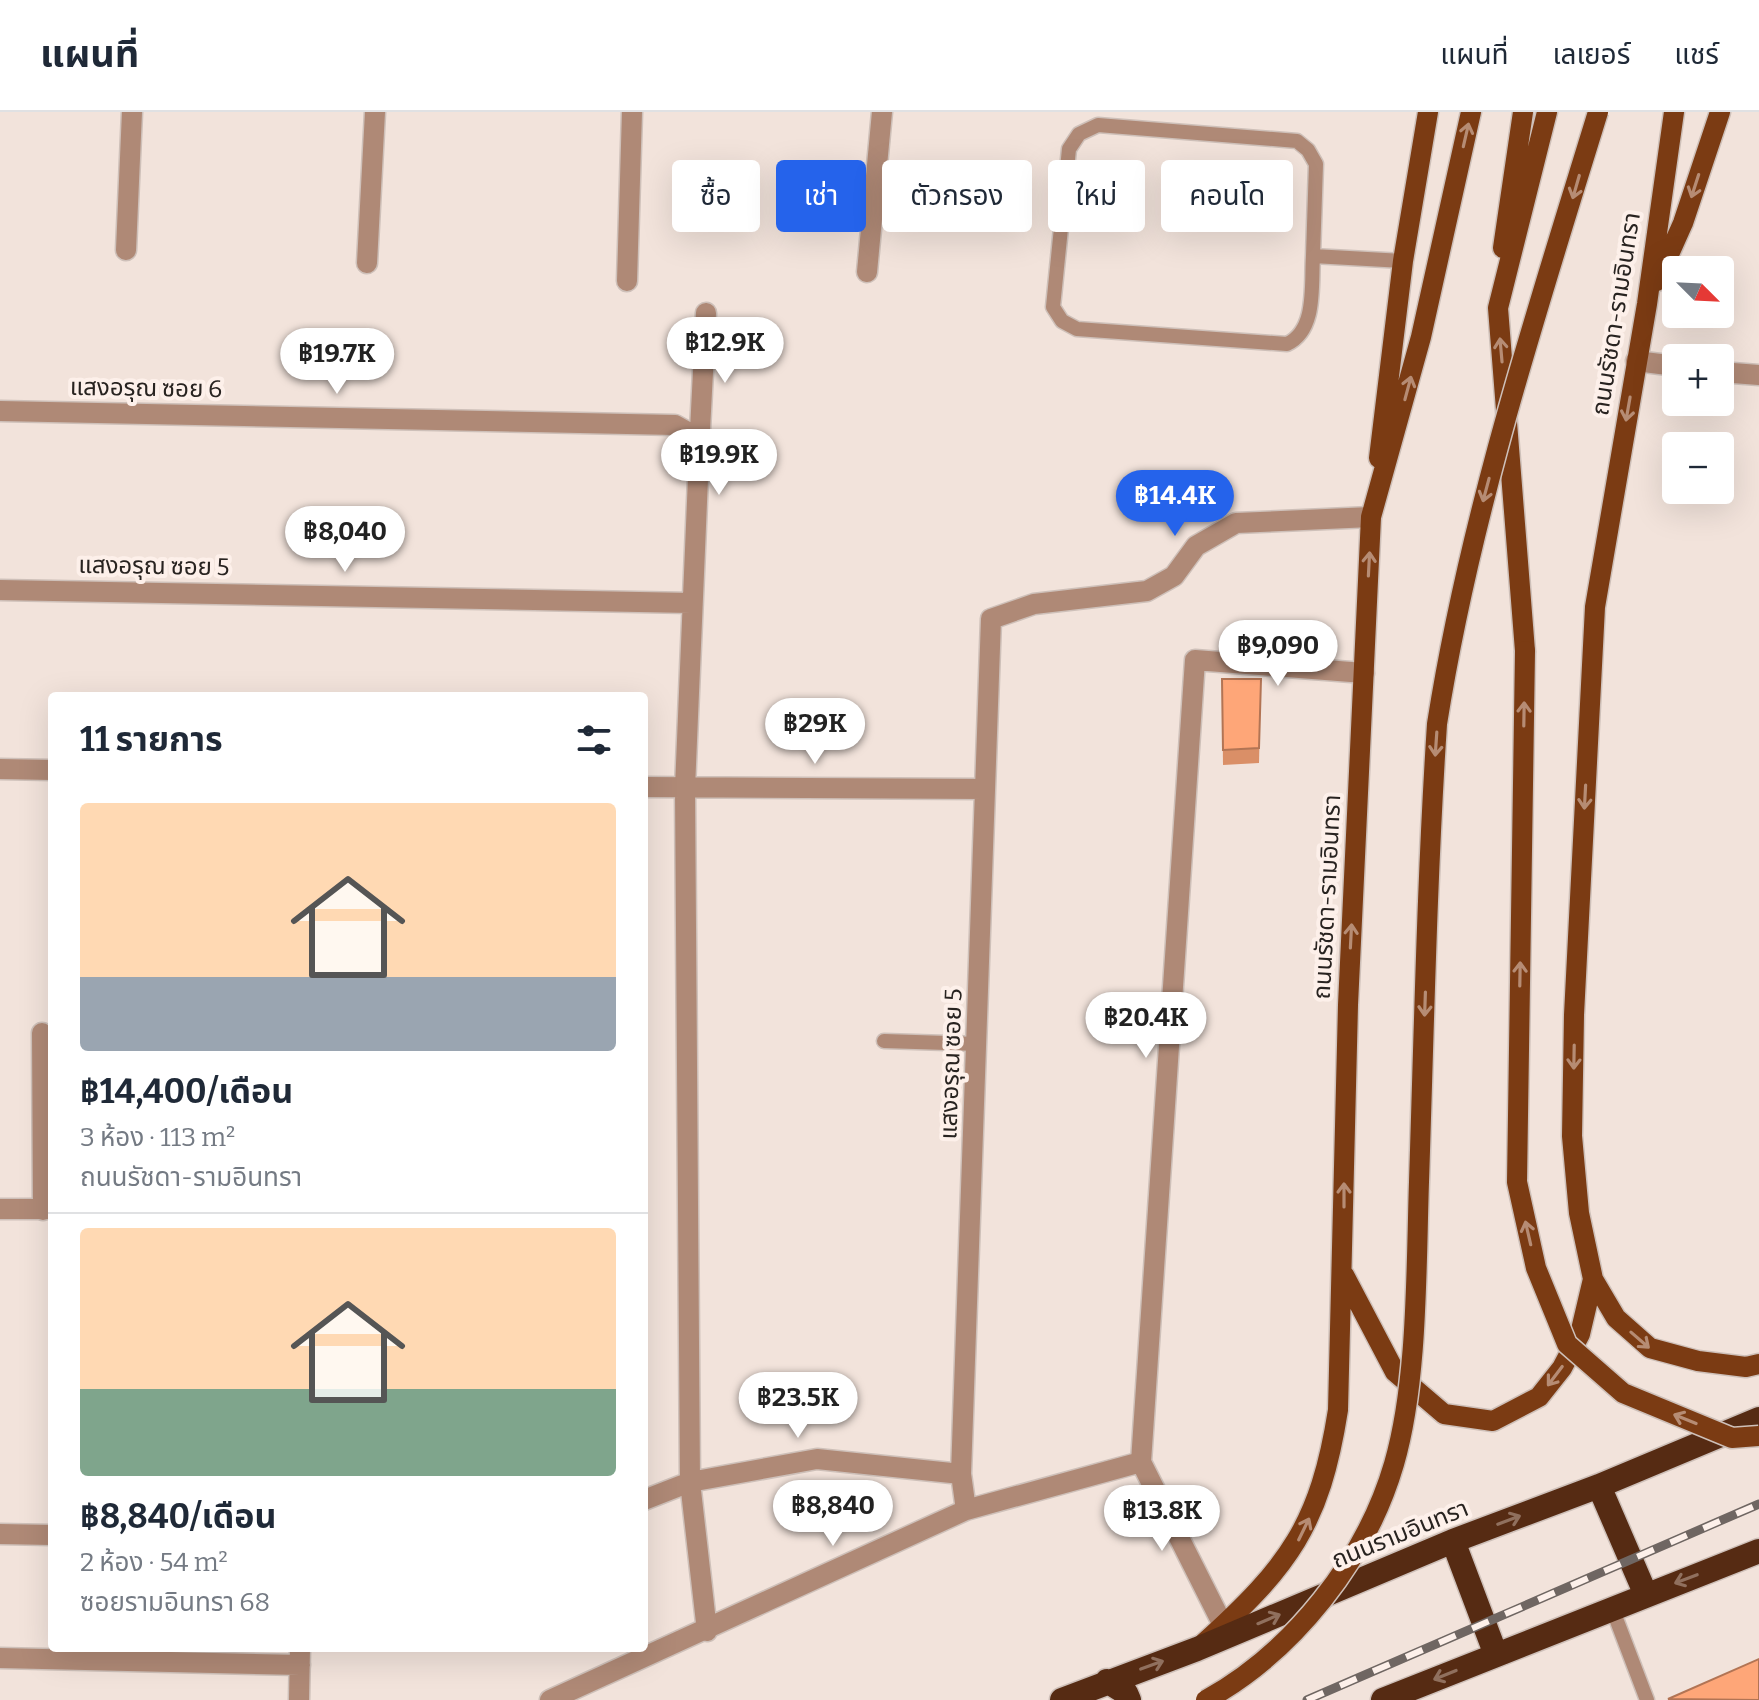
<!DOCTYPE html>
<html lang="th">
<head>
<meta charset="utf-8">
<style>
  :root { --surface:#fff; --page:#f2f2f3; --text:#1f2937; --muted:#747a83; --line:#e0e1e3; --accent:#2563eb }
  body { margin:0; font-family:Bitter,"Noto Sans Thai",serif; background:var(--page); color:var(--text); height:100vh; display:flex; flex-direction:column; font-size:30px; white-space:nowrap }
  * { box-sizing:border-box; margin:0 }
  p { font-size:26px; color:var(--muted) }
  .icon { flex:none; width:44px; height:44px; fill:none; stroke:currentColor; stroke-width:2; stroke-linecap:round; stroke-linejoin:round }
  .map { position:relative; flex:1; overflow:hidden }
  .details { position:absolute; left:48px; top:580px; width:600px; height:960px; display:flex; flex-direction:column; background:var(--surface); border-radius:8px; box-shadow:0 8px 32px #0002 }
  .details>* { flex:none }
  .guide { position:absolute; left:672px; top:48px; width:760px; height:72px; display:flex; gap:16px }
  .needle { width:52px; rotate:114deg }
  .controls { position:absolute; left:1662px; top:144px; display:grid; gap:16px }
  .controls a { display:grid; place-items:center; width:72px; height:72px; border-radius:8px; background:var(--surface); box-shadow:0 8px 32px #0002; font-size:40px }
  .price { position:absolute; translate:-50% -68px; padding:0 18px; border-radius:28px; background:#fff; color:#222; font-size:26px; line-height:52px; filter:drop-shadow(0 2px 4px #0008) }
  .price::after { content:''; position:absolute; left:50%; top:48px; width:24px; height:18px; margin-left:-12px; background:inherit; clip-path:polygon(0 0,100% 0,50% 100%) }
  .price.on { background:var(--accent); color:#fff }
  ul { padding:0; list-style:none }
  li { display:grid; align-content:center; gap:16px; height:424px; padding:0 32px }
  li+li { border-top:2px solid var(--line) }
  li span { display:grid; place-items:center; height:248px; border-radius:8px; color:#555 }
  li>.icon { margin-inline-start:auto }
  span .icon { width:144px; height:144px; fill:#fffc; stroke-width:1 }
  li b { font-size:34px }
  h2 { display:flex; justify-content:space-between; align-items:center; height:96px; padding:0 32px; font-size:34px }
  .pill { padding:0 28px; border-radius:8px; background:var(--surface); box-shadow:0 8px 32px #0002; font-size:28px; line-height:72px }
  .pill.on { background:var(--accent); color:#fff }
  header { display:flex; align-items:center; gap:48px; box-sizing:border-box; height:112px; padding:0 40px; background:var(--surface); border-bottom:2px solid var(--line) }
  header strong { font-size:38px }
  nav { display:flex; gap:44px; margin-inline-start:auto; font-size:28px }
  .map>svg:first-child { display:block }
  .lines { fill:none; stroke-linecap:round; stroke-linejoin:round }
  .lane-casing { stroke:#cec0b9; stroke-width:17 }
  .street-casing { stroke:#cec0b9; stroke-width:23 }
  .primary-casing { stroke:#cec0b9; stroke-width:23 }
  .highway-casing { stroke:#cec0b9; stroke-width:27 }
  .lane { stroke:#af8976; stroke-width:14 }
  .street { stroke:#af8976; stroke-width:20 }
  .primary { stroke:#7b3b13; stroke-width:20 }
  .highway { stroke:#562b13; stroke-width:24 }
  .rail-casing { stroke:#6f6662; stroke-width:9 }
  .rail { stroke:#fdf0ea; stroke-width:6; stroke-dasharray:18; stroke-linecap:butt }
  .primary-bridge-casing { stroke:#cec0b9; stroke-width:23; stroke-linecap:butt }
  .primary-bridge { stroke:#7b3b13; stroke-width:20 }
  .wall { fill:#da8f67 }
  .building { fill:#fea678; stroke:#b27454; stroke-width:2 }
  .oneway { stroke:#b68c74 }
  .oneway2 { stroke:#90705e }
  .labels { text-anchor:middle; stroke-width:8; stroke-linejoin:round; paint-order:stroke }
  .street-label { font-size:24px; fill:#282320; stroke:#fdf0ea }
</style>
</head>
<body>
<header>
<strong>แผนที่</strong>
<nav><a>แผนที่</a><a>เลเยอร์</a><a>แชร์</a></nav>
</header>
<div class="map">
<svg width="1759" height="1588" viewBox="0 0 1759 1588">
  <rect width="100%" height="100%" fill="#f2e3db"/>
  <g class="lines">
    <defs>
      <path id="lane" d="M1313 144C1311 173 1317 218 1287 232L1077 217 1062 209 1053 195 1069 37 1079 22 1098 13 1297 29 1308 38 1316 52 1313 144 1403 149
        M884 929 978 932
        M1612 1496 1647 1588"/>
      <path id="street" d="M126 138 132 0
        M367 151 375 0
        M867 160 882 0
        M627 169 632 0
        M1636 249 1676 254
        M1720 260 1759 263
        M0 299 675 313 693 323 699 342 685 676 690 1370 707 1519
        M699 338 706 201
        M0 478 691 491
        M0 657 52 658
        M644 675 985 677
        M42 921 43 1098
        M0 1097H52
        M644 1388 690 1370 817 1347 961 1362
        M966 1398 961 1362 991 507 1034 492 1147 479 1174 464 1196 434 1236 411 1371 405
        M0 1422 52 1423
        M1223 1513 1141 1350 1195 548 1364 561
        M0 1546 300 1553
        M299 1588 300 1536
        M550 1588 966 1398 1141 1350"/>
      <path id="primary" d="M1674 0 1647 192 1595 495 1574 903 1572 1024 1579 1101 1593 1167 1616 1206 1650 1236 1698 1249 1746 1255 1759 1252
        M1503 136 1523 0
        M1657 169 1683 111 1720 0
        M1379 346 1403 149 1428 0
        M1525 539 1498 196 1547 0
        M1344 1163 1395 1260 1444 1302 1493 1309 1539 1285 1562 1256 1580 1222 1593 1167
        M1204 1531C1289 1454 1320 1413 1338 1298L1348 893 1371 405 1421 225 1471 0"/>
      <path id="highway" d="M1599 1374 1646 1483
        M1453 1429 1496 1543
        M1107 1569 1126 1581 1129 1588
        M1062 1588 1197 1537 1453 1429 1599 1374 1759 1307
        M1383 1588 1759 1439"/>
    </defs>
    <use href="#lane" class="lane-casing"/>
    <use href="#street" class="street-casing"/>
    <use href="#primary" class="primary-casing"/>
    <use href="#highway" class="highway-casing"/>
    <use href="#lane" class="lane"/>
    <use href="#street" class="street"/>
    <use href="#primary" class="primary"/>
    <use href="#highway" class="highway"/>
    <defs>
      <path id="rail" d="M1307 1588 1759 1392"/>
    </defs>
    <use href="#rail" class="rail-casing"/>
    <use href="#rail" class="rail"/>
    <defs>
      <path id="primary-bridge" d="M1525 539 1517 1070 1536 1156 1567 1232 1623 1281 1732 1326 1759 1324
        M1206 1588C1293 1540 1366 1448 1394 1352 1418 1269 1416 1158 1419 1070 1424 917 1427 764 1437 612 1470 403 1536 202 1598 0"/>
    </defs>
    <use href="#primary-bridge" class="primary-bridge-casing"/>
    <use href="#primary-bridge" class="primary-bridge"/>
  </g>
  <path class="wall" d="M1222 567H1261L1259 651 1223 653Z"/>
  <path class="building" d="M1222 567H1261L1259 636 1223 638Z
    M1759 1547V1588L1668 1587Z"/>
  <defs><path id="oneway-shaft" d="M-6 0H5M1.5-3L5.5 0L1.5 3" fill="none" stroke-width="1.6" stroke-linecap="round" stroke-linejoin="round" transform="scale(2)"/></defs>
  <g class="oneway">
    <use href="#oneway-shaft" transform="translate(1466 23) rotate(-77)"/>
    <use href="#oneway-shaft" transform="translate(1695 74) rotate(108)"/>
    <use href="#oneway-shaft" transform="translate(1576 75) rotate(106)"/>
    <use href="#oneway-shaft" transform="translate(1501 238) rotate(-95)"/>
    <use href="#oneway-shaft" transform="translate(1408 276) rotate(-75)"/>
    <use href="#oneway-shaft" transform="translate(1628 297) rotate(100)"/>
    <use href="#oneway-shaft" transform="translate(1486 378) rotate(105)"/>
    <use href="#oneway-shaft" transform="translate(1369 452) rotate(-87)"/>
    <use href="#oneway-shaft" transform="translate(1524 602) rotate(-89)"/>
    <use href="#oneway-shaft" transform="translate(1436 632) rotate(94)"/>
    <use href="#oneway-shaft" transform="translate(1585 685) rotate(93)"/>
    <use href="#oneway-shaft" transform="translate(1351 824) rotate(-87)"/>
    <use href="#oneway-shaft" transform="translate(1520 862) rotate(-89)"/>
    <use href="#oneway-shaft" transform="translate(1425 892) rotate(92)"/>
    <use href="#oneway-shaft" transform="translate(1574 945) rotate(91)"/>
    <use href="#oneway-shaft" transform="translate(1344 1083) rotate(-90)"/>
    <use href="#oneway-shaft" transform="translate(1528 1121) rotate(-103)"/>
    <use href="#oneway-shaft" transform="translate(1640 1228) rotate(41)"/>
    <use href="#oneway-shaft" transform="translate(1555 1264) rotate(127)"/>
    <use href="#oneway-shaft" transform="translate(1685 1307) rotate(-158)"/>
    <use href="#oneway-shaft" transform="translate(1304 1417) rotate(-64)"/>
  </g>
  <g class="oneway2">
    <use href="#oneway-shaft" transform="translate(1509 1408) rotate(-21)"/>
    <use href="#oneway-shaft" transform="translate(1686 1467) rotate(159)"/>
    <use href="#oneway-shaft" transform="translate(1269 1507) rotate(-23)"/>
    <use href="#oneway-shaft" transform="translate(1152 1553) rotate(-20)"/>
    <use href="#oneway-shaft" transform="translate(1445 1563) rotate(158)"/>
  </g>
  <g class="labels">
    <g class="street-label">
      <text transform="translate(1616 202) rotate(-81)" y="8">ถนนรัชดา-รามอินทรา</text>
      <text transform="translate(146 276) rotate(1)" y="8">แสงอรุณ ซอย 6</text>
      <text transform="translate(154 454) rotate(1)" y="8">แสงอรุณ ซอย 5</text>
      <text transform="translate(1327 785) rotate(-87)" y="8">ถนนรัชดา-รามอินทรา</text>
      <text transform="translate(951 952) rotate(-88)" y="8">แสงอรุณ ซอย 5</text>
      <text transform="translate(1400 1422) rotate(-22)" y="8">ถนนรามอินทรา</text>
    </g>
  </g>
</svg>
<div class="controls">
<a><svg class="needle" viewBox="-14 -14 28 28"><path d="M0-13l5 13h-10z" fill="#e53935"/><path d="M0 13l5-13h-10z" fill="#747a83"/></svg></a>
<a>+</a>
<a>−</a>
</div>
<b class="price" style="left:725px;top:273px">฿12.9K</b>
<b class="price" style="left:337px;top:284px">฿19.7K</b>
<b class="price" style="left:719px;top:385px">฿19.9K</b>
<b class="price on" style="left:1175px;top:426px">฿14.4K</b>
<b class="price" style="left:345px;top:462px">฿8,040</b>
<b class="price" style="left:1278px;top:576px">฿9,090</b>
<b class="price" style="left:815px;top:654px">฿29K</b>
<b class="price" style="left:1146px;top:948px">฿20.4K</b>
<b class="price" style="left:798px;top:1328px">฿23.5K</b>
<b class="price" style="left:833px;top:1436px">฿8,840</b>
<b class="price" style="left:1162px;top:1441px">฿13.8K</b>
<div class="guide">
<a class="pill">ซื้อ</a>
<a class="pill on">เช่า</a>
<a class="pill">ตัวกรอง</a>
<a class="pill">ใหม่</a>
<a class="pill">คอนโด</a>
</div>
<section class="details">
<h2>11 รายการ<svg class="icon" aria-label="filters" viewBox="0 0 24 24"><path d="M4 7h16M4 17h16"/><circle cx="9" cy="7" r="2"/><circle cx="15" cy="17" r="2"/></svg></h2>
<ul>
<li><span style="background:linear-gradient(#ffd9b3 70%,#9aa5b1 0)"><svg class="icon" aria-label="home" viewBox="0 0 24 24"><path d="M3 11l9-7 9 7M6 9v11h12V9"/></svg></span><div><b>฿14,400/เดือน</b><p>3 ห้อง · 113 m²</p><p>ถนนรัชดา-รามอินทรา</p></div></li>
<li><span style="background:linear-gradient(#ffd9b3 65%,#7fa58c 0)"><svg class="icon" aria-label="home" viewBox="0 0 24 24"><path d="M3 11l9-7 9 7M6 9v11h12V9"/></svg></span><div><b>฿8,840/เดือน</b><p>2 ห้อง · 54 m²</p><p>ซอยรามอินทรา 68</p></div></li>
</ul>
</section>
</div>
</body>
</html>
